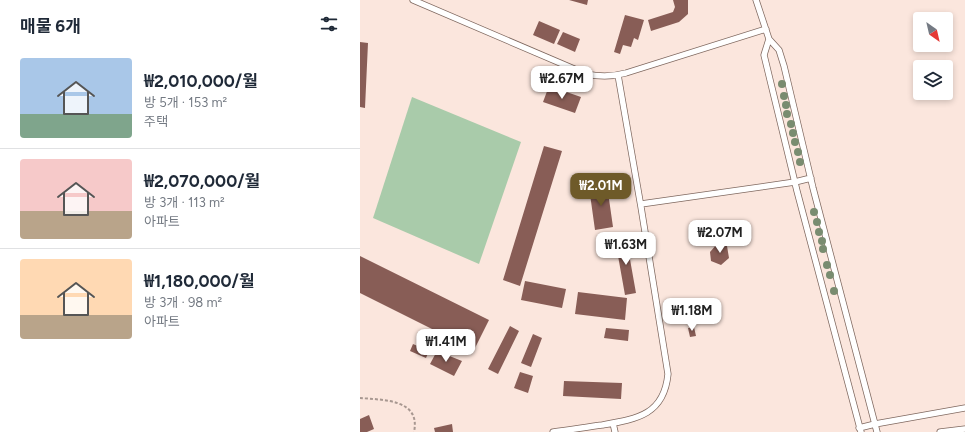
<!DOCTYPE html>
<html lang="ko">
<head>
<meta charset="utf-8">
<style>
  :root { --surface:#fff; --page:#f2f2f3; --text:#1f2937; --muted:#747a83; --line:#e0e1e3; --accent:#6e5a29 }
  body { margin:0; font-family:Figtree,"Noto Sans KR",sans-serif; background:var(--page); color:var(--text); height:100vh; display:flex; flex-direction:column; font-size:15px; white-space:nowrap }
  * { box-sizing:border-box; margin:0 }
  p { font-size:13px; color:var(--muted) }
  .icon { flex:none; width:22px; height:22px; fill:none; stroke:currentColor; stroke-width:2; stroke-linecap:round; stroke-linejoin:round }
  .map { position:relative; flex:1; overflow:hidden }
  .details { display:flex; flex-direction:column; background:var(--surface); width:360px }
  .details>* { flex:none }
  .needle { width:26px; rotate:146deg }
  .buttons { position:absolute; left:553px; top:12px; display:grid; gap:8px }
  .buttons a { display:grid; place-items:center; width:40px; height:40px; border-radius:4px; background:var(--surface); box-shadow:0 2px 6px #0003; font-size:20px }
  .price { position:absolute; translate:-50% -34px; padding:0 9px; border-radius:8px; background:#fff; color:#222; font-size:13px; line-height:26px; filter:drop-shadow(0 1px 2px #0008) }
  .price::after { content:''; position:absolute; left:50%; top:24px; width:12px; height:9px; margin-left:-6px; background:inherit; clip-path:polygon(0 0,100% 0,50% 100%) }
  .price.selected { background:var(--accent); color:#fff }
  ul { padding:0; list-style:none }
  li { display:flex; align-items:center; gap:12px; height:100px; padding:0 20px }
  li+li { border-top:1px solid var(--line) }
  li span { display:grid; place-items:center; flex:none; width:112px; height:80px; border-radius:4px; color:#555 }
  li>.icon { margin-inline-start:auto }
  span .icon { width:48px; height:48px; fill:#fffc; stroke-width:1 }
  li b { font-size:17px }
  h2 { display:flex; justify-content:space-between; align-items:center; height:48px; padding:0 20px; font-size:17px }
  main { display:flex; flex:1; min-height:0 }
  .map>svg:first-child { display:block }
  .green { fill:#a9cbaa }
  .building { fill:#885d56 }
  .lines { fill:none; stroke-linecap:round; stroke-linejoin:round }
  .service-casing { stroke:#7f685f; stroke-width:7 }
  .path { stroke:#a79790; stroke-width:2; stroke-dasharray:3 2; stroke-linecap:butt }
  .service { stroke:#fff; stroke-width:5.5 }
  .tree { fill:#798c70 }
</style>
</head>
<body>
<main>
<section class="details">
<h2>매물 6개<svg class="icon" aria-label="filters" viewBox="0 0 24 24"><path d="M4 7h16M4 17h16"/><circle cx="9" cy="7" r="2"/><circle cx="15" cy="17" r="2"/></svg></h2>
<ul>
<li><span style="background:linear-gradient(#a9c7e8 70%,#7fa58c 0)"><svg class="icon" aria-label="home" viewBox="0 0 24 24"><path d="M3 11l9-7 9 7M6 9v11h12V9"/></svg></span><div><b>₩2,010,000/월</b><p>방 5개 · 153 m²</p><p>주택</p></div></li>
<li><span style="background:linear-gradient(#f6c9c9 65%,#b9a48a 0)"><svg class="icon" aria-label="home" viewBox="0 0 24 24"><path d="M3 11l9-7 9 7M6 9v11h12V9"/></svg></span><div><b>₩2,070,000/월</b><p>방 3개 · 113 m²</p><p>아파트</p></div></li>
<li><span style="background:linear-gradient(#ffd9b3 70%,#b9a48a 0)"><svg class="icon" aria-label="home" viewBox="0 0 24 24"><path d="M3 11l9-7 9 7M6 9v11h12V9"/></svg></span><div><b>₩1,180,000/월</b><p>방 3개 · 98 m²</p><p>아파트</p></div></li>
</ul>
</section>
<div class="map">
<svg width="605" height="432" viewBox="0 0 605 432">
  <rect width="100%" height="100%" fill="#fbe6dd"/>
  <path class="green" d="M52 97 161 142 119 264 13 218Z"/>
  <path class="building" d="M209 0H228L227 5Z
    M313 0H328V14L319 22 291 31 288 20 313 12 315 7Z
    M265 15 284 20 278 40 274 38 271 47 263 45 260 54 254 52Z
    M179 21 200 30 194 44 173 35Z
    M203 32 220 39 215 52 197 44Z
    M0 42 8 43 5 108 0 107Z
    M189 86 221 97 215 113 183 102Z
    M184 146 202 151 160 286 143 280Z
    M247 185 253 227 235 230 229 187Z
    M266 237 276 293 265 295 255 239Z
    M357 244 367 246 369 258 361 265 351 261 350 252Z
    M0 256 129 320 114 350 0 293Z
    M165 281 206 289 202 308 161 300Z
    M218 292 267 298 265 320 215 314Z
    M150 326 159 331 138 374 128 369Z
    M334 327 336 336 330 337 328 328Z
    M246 328 269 330 268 341 244 338Z
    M173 334 182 338 171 367 161 363Z
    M53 344 69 351 66 358 50 351Z
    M77 351 102 361 94 376 70 364Z
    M160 372 173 376 168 393 154 388Z
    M204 381 262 383 261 399 203 396Z
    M9 415 14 429 7 432H0V419Z
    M92 424 93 432H75L74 428Z"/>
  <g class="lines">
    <defs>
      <path id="service" d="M53 0 226 74C241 77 252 77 266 73L406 29
        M396 0 409 39
        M281 204 435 182 451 178
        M253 423 255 432
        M499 428 515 424 605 408
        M193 432C210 430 226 427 242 425 277 419 304 415 308 374L281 207 258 75
        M501 432 437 191 404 55 409 39 419 50 424 66 453 188 517 432
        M580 432 605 429"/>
    </defs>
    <use href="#service" class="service-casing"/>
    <path class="path" d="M0 398C23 400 61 399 54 432"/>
    <use href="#service" class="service"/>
  </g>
  <g class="tree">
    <circle cx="422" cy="84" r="4"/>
    <circle cx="424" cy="96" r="4"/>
    <circle cx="426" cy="105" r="4"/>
    <circle cx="427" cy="114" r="4"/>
    <circle cx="431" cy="124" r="4"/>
    <circle cx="433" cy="133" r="4"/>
    <circle cx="435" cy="142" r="4"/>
    <circle cx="438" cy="152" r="4"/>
    <circle cx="440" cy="162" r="4"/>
    <circle cx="454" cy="212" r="4"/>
    <circle cx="457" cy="222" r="4"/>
    <circle cx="459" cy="232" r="4"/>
    <circle cx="462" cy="241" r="4"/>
    <circle cx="463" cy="249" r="4"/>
    <circle cx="467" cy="265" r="4"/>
    <circle cx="470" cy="275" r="4"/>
    <circle cx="474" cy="291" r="4"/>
  </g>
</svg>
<div class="buttons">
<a><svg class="needle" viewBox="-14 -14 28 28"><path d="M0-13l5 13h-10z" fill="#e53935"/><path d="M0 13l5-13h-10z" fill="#747a83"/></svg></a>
<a><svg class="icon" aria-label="layers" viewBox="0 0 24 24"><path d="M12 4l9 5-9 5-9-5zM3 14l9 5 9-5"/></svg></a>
</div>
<b class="price" style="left:202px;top:100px">₩2.67M</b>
<b class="price selected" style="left:241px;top:207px">₩2.01M</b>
<b class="price" style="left:360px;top:254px">₩2.07M</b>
<b class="price" style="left:266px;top:266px">₩1.63M</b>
<b class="price" style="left:332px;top:332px">₩1.18M</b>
<b class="price" style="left:86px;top:363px">₩1.41M</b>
</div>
</main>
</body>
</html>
